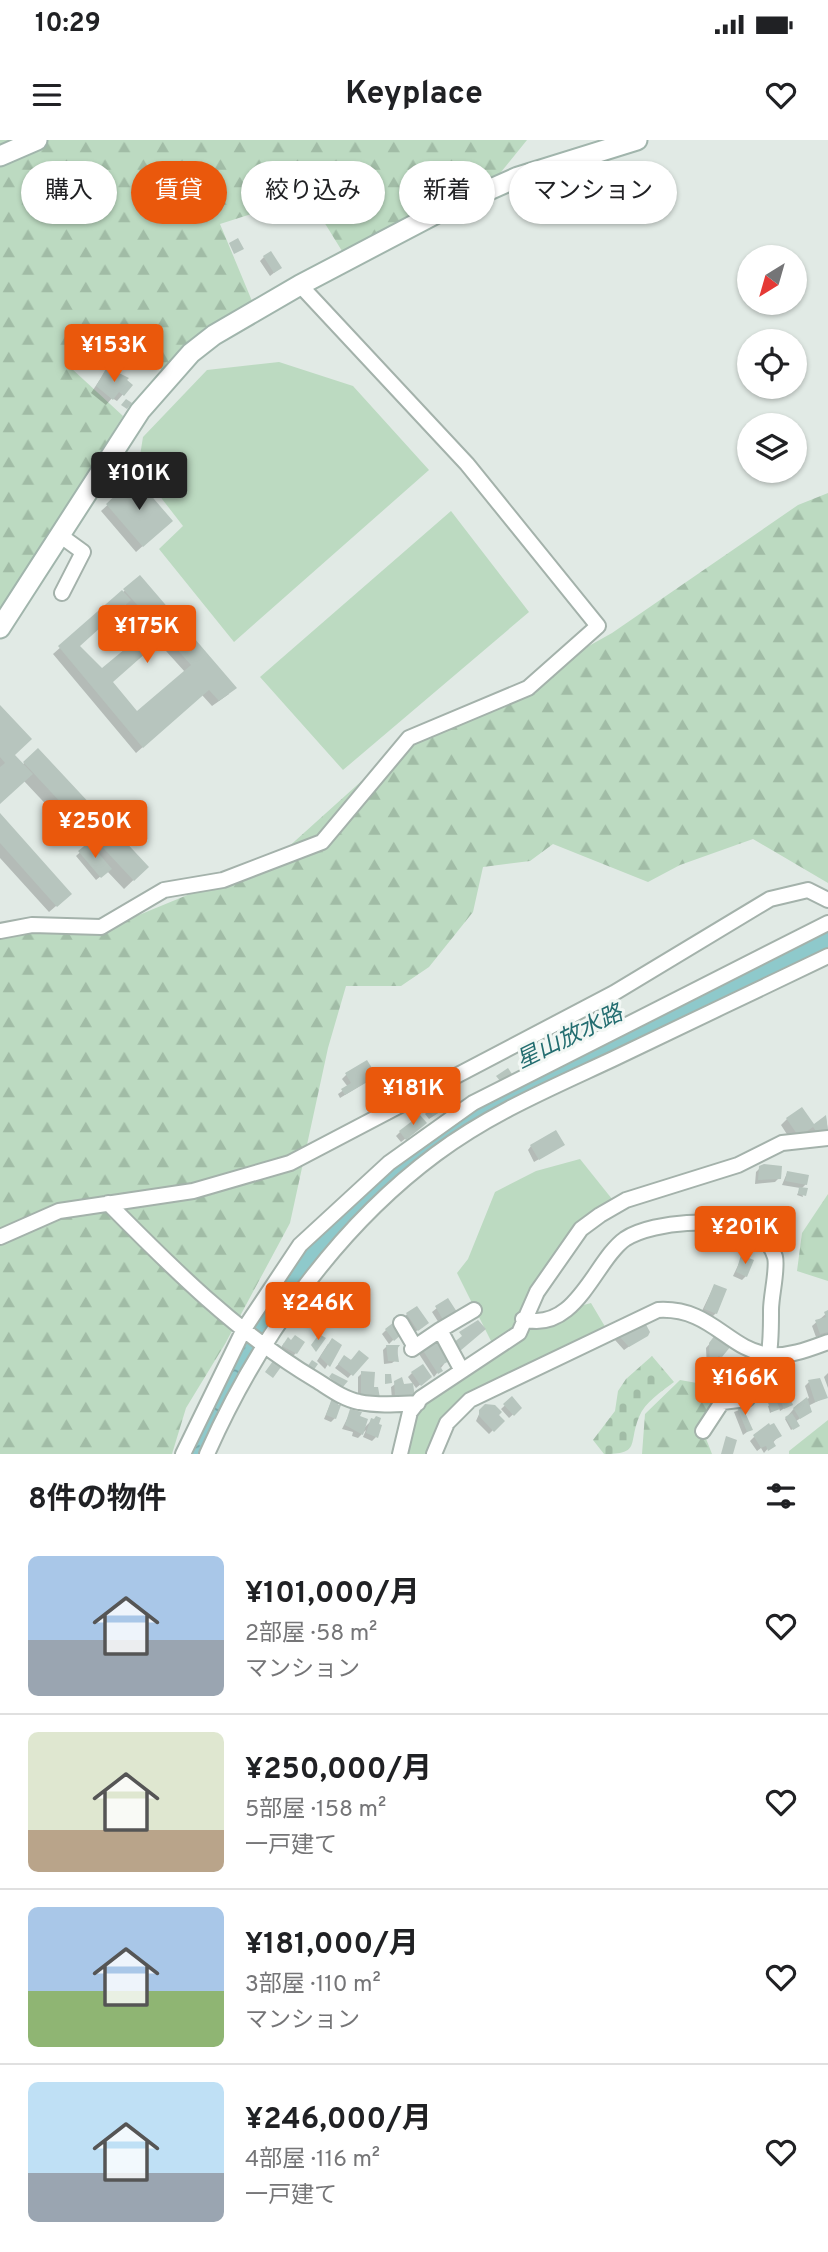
<!DOCTYPE html>
<html lang="ja">
<head>
<meta charset="utf-8">
<style>
  :root { --surface:#fff; --page:#f6f6f6; --text:#202124; --muted:#757577; --line:#e0e0e0; --accent:#ea580c }
  body { margin:0; font-family:Overpass,"Noto Sans JP",sans-serif; background:var(--page); color:var(--text); height:100vh; display:flex; flex-direction:column; font-size:26px; white-space:nowrap }
  * { box-sizing:border-box; margin:0 }
  p { font-size:23px; color:var(--muted) }
  .icon { flex:none; width:38px; height:38px; fill:none; stroke:currentColor; stroke-width:2; stroke-linecap:round; stroke-linejoin:round }
  .map { position:relative; height:1314px; overflow:hidden }
  .panel { display:flex; flex-direction:column; background:var(--surface); flex:1 }
  .panel>* { flex:none }
  .top-card { position:absolute; left:21px; top:21px; width:788px; height:63px; display:flex; gap:14px }
  .needle { width:46px; rotate:217deg }
  .fabs { position:absolute; left:737px; top:105px; display:grid; gap:14px }
  .fabs a { display:grid; place-items:center; width:70px; height:70px; border-radius:50%; background:var(--surface); box-shadow:0 2px 5px #0004; font-size:35px }
  .price { position:absolute; translate:-50% -60px; padding:0 16px; border-radius:7px; background:var(--accent); color:#fff; font-size:23px; line-height:46px; filter:drop-shadow(0 2px 4px #0008) }
  .price::after { content:''; position:absolute; left:50%; top:42px; width:21px; height:16px; margin-left:-10px; background:inherit; clip-path:polygon(0 0,100% 0,50% 100%) }
  .price.on { background:#222; color:#fff }
  ul { padding:0; list-style:none }
  li { display:flex; align-items:center; gap:21px; height:175px; padding:0 28px }
  li+li { border-top:2px solid var(--line) }
  li span { display:grid; place-items:center; flex:none; width:196px; height:140px; border-radius:10px; color:#555 }
  li>.icon { margin-inline-start:auto }
  span .icon { width:84px; height:84px; fill:#fffc; stroke-width:1 }
  li b { font-size:30px }
  h2 { display:flex; justify-content:space-between; align-items:center; height:84px; padding:0 28px; font-size:30px }
  .tag { padding:0 24px; border-radius:32px; background:var(--surface); box-shadow:0 2px 5px #0004; font-size:24px; line-height:63px }
  .tag.on { background:var(--accent); color:#fff }
  .status { display:flex; justify-content:space-between; align-items:center; height:49px; padding:0 35px; background:var(--surface); direction:ltr }
  .status svg { height:19px; fill:currentColor }
  header { display:flex; justify-content:space-between; align-items:center; height:91px; padding:0 28px; background:var(--surface); font-size:32px; font-weight:700 }
  .map>svg:first-child { display:block }
  .grass { fill:#bcdac1 }
  .forest { fill:url(#forest-firs) }
  .cemetery { fill:url(#cemetery-stones) }
  .water { fill:url(#water-ripples) }
  .shadow { fill:#0003; fill-rule:evenodd }
  .lines { fill:none; stroke-linecap:round; stroke-linejoin:round }
  .river { stroke:#8ec9cb; stroke-width:21 }
  .building { fill:#b7c5be }
  .street-casing { stroke:#a4b2ab; stroke-width:18 }
  .secondary-casing { stroke:#a1b5ac; stroke-width:23 }
  .street { stroke:#fff; stroke-width:14 }
  .secondary { stroke:#fff; stroke-width:19 }
  .labels { text-anchor:middle; stroke-width:6; stroke-linejoin:round; paint-order:stroke }
  .water-label { font-size:23px; font-style:italic; fill:#236d70; stroke:#f2f7f4 }
</style>
</head>
<body>
<div class="status"><b>10:29</b><svg viewBox="0 0 49 12"><path d="M0 12V9h3v3zM5 12V6h3v6zM10 12V3h3v9zM15 12V0h3v12zM26 1h20v11H26zM47 4h2v5h-2z"/></svg></div>
<header><svg class="icon" aria-label="menu" viewBox="0 0 24 24"><path d="M4 6h16M4 12h16M4 18h16"/></svg>Keyplace<svg class="icon" aria-label="heart" viewBox="0 0 24 24"><path d="M12 20l-8-8c-3-5 5-10 8-4 3-6 11-1 8 4z"/></svg></header>
<div class="map">
<svg width="828" height="1314" viewBox="0 0 828 1314">
  <defs>
    <pattern id="forest-firs" width="22" height="20" patternUnits="userSpaceOnUse" patternTransform="scale(1.75)"><rect width="22" height="20" fill="#bcdac1"/><path d="M5 1l3.5 6h-7zM16 11l3.5 6h-7z" fill="#a1bca6"/></pattern>
    <pattern id="cemetery-stones" width="16" height="16" patternUnits="userSpaceOnUse" patternTransform="scale(1.75)"><rect width="16" height="16" fill="#bcdac1"/><path d="M2 7V4a2 2 0 0 1 4 0v3zM10 15v-3a2 2 0 0 1 4 0v3z" fill="#a1bca6"/></pattern>
    <pattern id="water-ripples" width="26" height="14" patternUnits="userSpaceOnUse" patternTransform="scale(1.75)"><rect width="26" height="14" fill="#8ec9cb"/><path d="M2 4q2-2 4 0t4 0M15 11q2-2 4 0t4 0" fill="none" stroke="#74a4a5"/></pattern>
  </defs>
  <rect width="100%" height="100%" fill="#e1eae5"/>
  <path class="grass" d="M279 222 353 246 429 330 234 502 159 409 183 386 138 328 143 297 207 230Z
    M451 371 529 472 343 630 260 537Z
    M580 1019 612 1059 563 1117 528 1180 591 1163 607 1190 462 1271 433 1314H400L421 1258 494 1207 457 1133 468 1119 495 1052 536 1031Z"/>
  <path class="forest" d="M0 0H527L497 37 342 111 308 56 220 84 252 161 210 185 165 233 116 186 71 228 123 276 0 477Z
    M828 353V743L753 699 680 725 648 742 553 704 530 721 483 727 473 772 429 827 401 846H346L328 908 290 1083 225 1204 186 1268 172 1314H0V793L21 787 100 791 275 719 416 592 445 586 612 493 798 365Z
    M828 1054V1141L797 1131 802 1093Z
    M680 1240 697 1243 720 1264 703 1291 712 1314H642L645 1274Z
    M828 1280V1314H789V1311Z"/>
  <path class="cemetery" d="M652 1216 674 1242C661 1252 645 1262 639 1277 628 1304 641 1314 604 1314L593 1300 615 1271 618 1251 626 1239Z"/>
  <path class="water" d="M317 1098 321 1114 280 1165 200 1314H186L254 1180Z"/>
  <path class="shadow" d="M264 117 280 128 270 136 260 121Z
    M107 229 124 237 131 245 117 261 112 258 106 265 91 253Z
    M135 340 164 387 136 412 101 371Z
    M139 438 229 554 212 566 202 555 136 613 53 514ZM125 464 149 491 102 531 78 506ZM157 501 185 532 136 573 111 542Z
    M0 567 13 615 22 625 38 611 147 727 124 749 107 731 96 740 76 716 86 707 24 641 0 663Z
    M0 676 63 760 49 772 0 718Z
    M366 932 363 944 340 958 338 954 348 947 342 939 346 935Z
    M447 967 429 979 425 974 429 970Z
    M826 978 828 991 813 1002 806 993 792 1002 781 985 787 979 813 987Z
    M420 987 401 1002 396 996 400 992Z
    M563 1005 534 1022 528 1010 531 1006Z
    M760 1028 779 1038 775 1042 755 1044 756 1032Z
    M787 1033 806 1044 801 1049 803 1057 797 1055 800 1048 782 1045Z
    M742 1117 746 1136 742 1140 733 1136Z
    M714 1146 716 1173 712 1177 701 1173Z
    M447 1160 451 1176 439 1183 432 1172Z
    M828 1172V1193L816 1197 812 1186Z
    M407 1174 423 1187 413 1193 404 1178Z
    M386 1190 400 1193 389 1204 382 1194Z
    M619 1196H644L624 1210 615 1200Z
    M712 1201 721 1216 712 1228 707 1229 706 1208Z
    M284 1203 296 1213 292 1217 279 1211Z
    M328 1204 340 1205 325 1229 317 1221Z
    M387 1206H398L397 1219 392 1223 384 1224 383 1210Z
    M423 1210 444 1224 434 1237 419 1214Z
    M366 1218 348 1238 335 1228 341 1221Z
    M721 1231 748 1241 737 1252H728L713 1241Z
    M362 1233 373 1234 358 1261V1237Z
    M412 1233 430 1236 432 1235 416 1248 408 1237Z
    M828 1233V1248L824 1237Z
    M401 1240 413 1258 392 1259 391 1247Z
    M809 1242 826 1257 808 1266 810 1271 795 1282 796 1287 791 1290 785 1279 798 1264 809 1258 805 1246Z
    M777 1251 791 1264 780 1271 779 1268 770 1273 768 1266 776 1262 773 1255Z
    M512 1259 520 1268 509 1278 501 1269Z
    M332 1260 335 1278 331 1282 324 1279Z
    M747 1267 743 1272 751 1289 743 1295 734 1272Z
    M351 1271 363 1289 372 1280 376 1297 372 1301 363 1297 366 1290 358 1298 352 1296 353 1292 342 1289Z
    M480 1272 497 1275 502 1281 489 1294 476 1281Z
    M754 1297 776 1299 764 1313 761 1308 757 1311 750 1301Z"/>
  <g class="lines">
    <path class="river" d="M302 1130 372 1053 405 1022 487 964 828 801"/>
  </g>
  <path class="building" d="M238 98 244 109 234 114 229 103Z
    M271 111 282 128 274 133 263 116Z
    M107 227 129 238 127 240 133 245 124 256 119 252 113 260 96 246Z
    M126 259 132 263 127 269 121 265Z
    M135 337 173 381 143 407 106 364Z
    M140 435 237 548 219 561 209 550 143 608 58 506 122 450 131 460 80 506 102 528 154 485 164 497 113 542 137 571 191 525 123 449Z
    M0 565 32 599 15 615 33 634 0 664V627L5 623 0 617Z
    M38 608 149 727 134 741 23 622Z
    M0 673 72 754 57 767 0 703Z
    M89 702 112 729 101 738 78 711Z
    M367 920 372 928 366 932 369 941 345 955 341 949 351 943 345 933Z
    M508 928 512 934 501 942 496 936Z
    M448 956 453 964 433 976 428 969Z
    M802 967 814 984 826 975 828 991 820 997 813 987 799 997 786 978Z
    M420 975 427 983 406 1000 399 991Z
    M556 990 565 1005 539 1020 530 1005Z
    M764 1024 782 1026 781 1039 758 1040 759 1026Z
    M787 1031 809 1035 807 1045 785 1041Z
    M799 1047 808 1048 806 1056 798 1054Z
    M750 1072 761 1081 757 1089 744 1082Z
    M781 1076 788 1082 783 1089 789 1093 778 1107 762 1094Z
    M741 1115 754 1120 747 1137 736 1132Z
    M714 1144 727 1149 717 1174 704 1169Z
    M448 1158 457 1172 443 1180 435 1166Z
    M417 1166 429 1183 418 1191 406 1173Z
    M828 1170V1192L820 1194 815 1180 826 1177 824 1172Z
    M478 1180 486 1189 460 1211 453 1203 462 1196 459 1192Z
    M644 1181 650 1192 648 1196 629 1207 618 1195Z
    M394 1182 402 1194 394 1201 385 1189Z
    M319 1194 326 1198 316 1212 311 1205Z
    M295 1195 305 1202 297 1214 282 1206 288 1197 291 1200Z
    M715 1195 731 1206 722 1217 718 1216V1225L710 1226 709 1203Z
    M332 1198 342 1205 330 1227 320 1217Z
    M438 1199 451 1220 440 1226 443 1231 438 1234 422 1209Z
    M386 1205H400L397 1209 399 1222 388 1221Z
    M359 1210 369 1218 353 1236 338 1224 344 1215 351 1220Z
    M312 1220 318 1224 313 1231 307 1227Z
    M273 1221 281 1227 273 1238 265 1232Z
    M423 1224 432 1237 421 1246 411 1232Z
    M725 1224 751 1241 748 1246 732 1249 716 1237Z
    M361 1231 375 1232 374 1247H378L380 1258 361 1257Z
    M332 1233 348 1241 342 1248 329 1237Z
    M385 1234H391L392 1243 385 1244Z
    M402 1237 404 1244 413 1243 415 1258 410 1259V1255L395 1256 394 1241Z
    M820 1238 828 1258 815 1262 808 1240Z
    M785 1246 793 1265 784 1269 776 1250Z
    M512 1256 522 1268 514 1276 503 1264Z
    M807 1257 812 1272 800 1279 793 1268Z
    M332 1258 340 1260 338 1265H341L336 1279 326 1275Z
    M776 1260 780 1269 772 1272 768 1263Z
    M747 1263 749 1268 744 1270 753 1290 747 1292 737 1267Z
    M485 1264 495 1265 502 1272 499 1275 505 1281 494 1292 479 1276V1270Z
    M350 1269 362 1272 360 1276 368 1279 363 1295 345 1285Z
    M792 1273 800 1286 793 1290 785 1277Z
    M376 1276 381 1278 379 1284 382 1285 378 1298 366 1293 371 1278 374 1279Z
    M769 1283 770 1285 774 1283 782 1296 773 1301 776 1306 768 1311 766 1306 761 1308 753 1295Z
    M726 1296 737 1300 733 1314H721Z"/>
  <g class="lines">
    <defs>
      <path id="street" d="M61 396 83 412 62 453
        M0 791 32 785 101 787 164 750 223 740 322 702 409 598 528 548 598 486 467 324 300 145
        M108 1063C171 1127 238 1194 316 1240 329 1248 343 1259 359 1262 378 1266 399 1264 418 1263
        M0 1097 59 1071 193 1051 290 1023 614 853 770 759 808 750 828 760
        M523 1179C576 1194 595 1120 625 1099 640 1089 668 1084 687 1083 715 1081 765 1082 775 1117 778 1128 771 1156 771 1170 771 1205 772 1231 747 1259L722 1262 703 1291
        M401 1183 415 1207
        M440 1190 474 1170
        M412 1209 440 1190 461 1229
        M183 1314 244 1189 300 1105 389 1023 473 963 828 783
        M207 1314C257 1201 335 1089 436 1014 491 973 551 948 613 919 685 885 756 850 828 816
        M400 1314 410 1272 421 1258 519 1193 537 1152 581 1089 600 1075 626 1060 738 1025 782 1003 828 998
        M434 1314 447 1283 470 1260 658 1170C711 1167 727 1209 769 1215 789 1217 809 1209 828 1202"/>
      <path id="secondary" d="M0 16 37 0
        M0 488 140 271 191 213 214 195 300 145 437 73 518 37 637 0"/>
    </defs>
    <use href="#street" class="street-casing"/>
    <use href="#secondary" class="secondary-casing"/>
    <use href="#street" class="street"/>
    <use href="#secondary" class="secondary"/>
  </g>
  <g class="labels">
    <g class="water-label">
      <text transform="translate(569 896) rotate(-26)" y="8">星山放水路</text>
    </g>
  </g>
</svg>
<div class="fabs">
<a><svg class="needle" viewBox="-14 -14 28 28"><path d="M0-13l5 13h-10z" fill="#e53935"/><path d="M0 13l5-13h-10z" fill="#757577"/></svg></a>
<a><svg class="icon" aria-label="locate" viewBox="0 0 24 24"><circle cx="12" cy="12" r="6"/><path d="M12 2v4M12 18v4M2 12h4M18 12h4"/></svg></a>
<a><svg class="icon" aria-label="layers" viewBox="0 0 24 24"><path d="M12 4l9 5-9 5-9-5zM3 14l9 5 9-5"/></svg></a>
</div>
<b class="price" style="left:114px;top:244px">¥153K</b>
<b class="price on" style="left:139px;top:372px">¥101K</b>
<b class="price" style="left:147px;top:525px">¥175K</b>
<b class="price" style="left:95px;top:720px">¥250K</b>
<b class="price" style="left:413px;top:987px">¥181K</b>
<b class="price" style="left:745px;top:1126px">¥201K</b>
<b class="price" style="left:318px;top:1202px">¥246K</b>
<b class="price" style="left:745px;top:1277px">¥166K</b>
<div class="top-card">
<a class="tag">購入</a>
<a class="tag on">賃貸</a>
<a class="tag">絞り込み</a>
<a class="tag">新着</a>
<a class="tag">マンション</a>
</div>
</div>
<section class="panel">
<h2>8件の物件<svg class="icon" aria-label="filters" viewBox="0 0 24 24"><path d="M4 7h16M4 17h16"/><circle cx="9" cy="7" r="2"/><circle cx="15" cy="17" r="2"/></svg></h2>
<ul>
<li><span style="background:linear-gradient(#a9c7e8 60%,#9aa5b1 0)"><svg class="icon" aria-label="home" viewBox="0 0 24 24"><path d="M3 11l9-7 9 7M6 9v11h12V9"/></svg></span><div><b>¥101,000/月</b><p>2部屋 · 58 m²</p><p>マンション</p></div><svg class="icon" aria-label="heart" viewBox="0 0 24 24"><path d="M12 20l-8-8c-3-5 5-10 8-4 3-6 11-1 8 4z"/></svg></li>
<li><span style="background:linear-gradient(#dfe7d0 70%,#b9a48a 0)"><svg class="icon" aria-label="home" viewBox="0 0 24 24"><path d="M3 11l9-7 9 7M6 9v11h12V9"/></svg></span><div><b>¥250,000/月</b><p>5部屋 · 158 m²</p><p>一戸建て</p></div><svg class="icon" aria-label="heart" viewBox="0 0 24 24"><path d="M12 20l-8-8c-3-5 5-10 8-4 3-6 11-1 8 4z"/></svg></li>
<li><span style="background:linear-gradient(#a9c7e8 60%,#8fb573 0)"><svg class="icon" aria-label="home" viewBox="0 0 24 24"><path d="M3 11l9-7 9 7M6 9v11h12V9"/></svg></span><div><b>¥181,000/月</b><p>3部屋 · 110 m²</p><p>マンション</p></div><svg class="icon" aria-label="heart" viewBox="0 0 24 24"><path d="M12 20l-8-8c-3-5 5-10 8-4 3-6 11-1 8 4z"/></svg></li>
<li><span style="background:linear-gradient(#bfe0f5 65%,#9aa5b1 0)"><svg class="icon" aria-label="home" viewBox="0 0 24 24"><path d="M3 11l9-7 9 7M6 9v11h12V9"/></svg></span><div><b>¥246,000/月</b><p>4部屋 · 116 m²</p><p>一戸建て</p></div><svg class="icon" aria-label="heart" viewBox="0 0 24 24"><path d="M12 20l-8-8c-3-5 5-10 8-4 3-6 11-1 8 4z"/></svg></li>
</ul>
</section>
</body>
</html>
